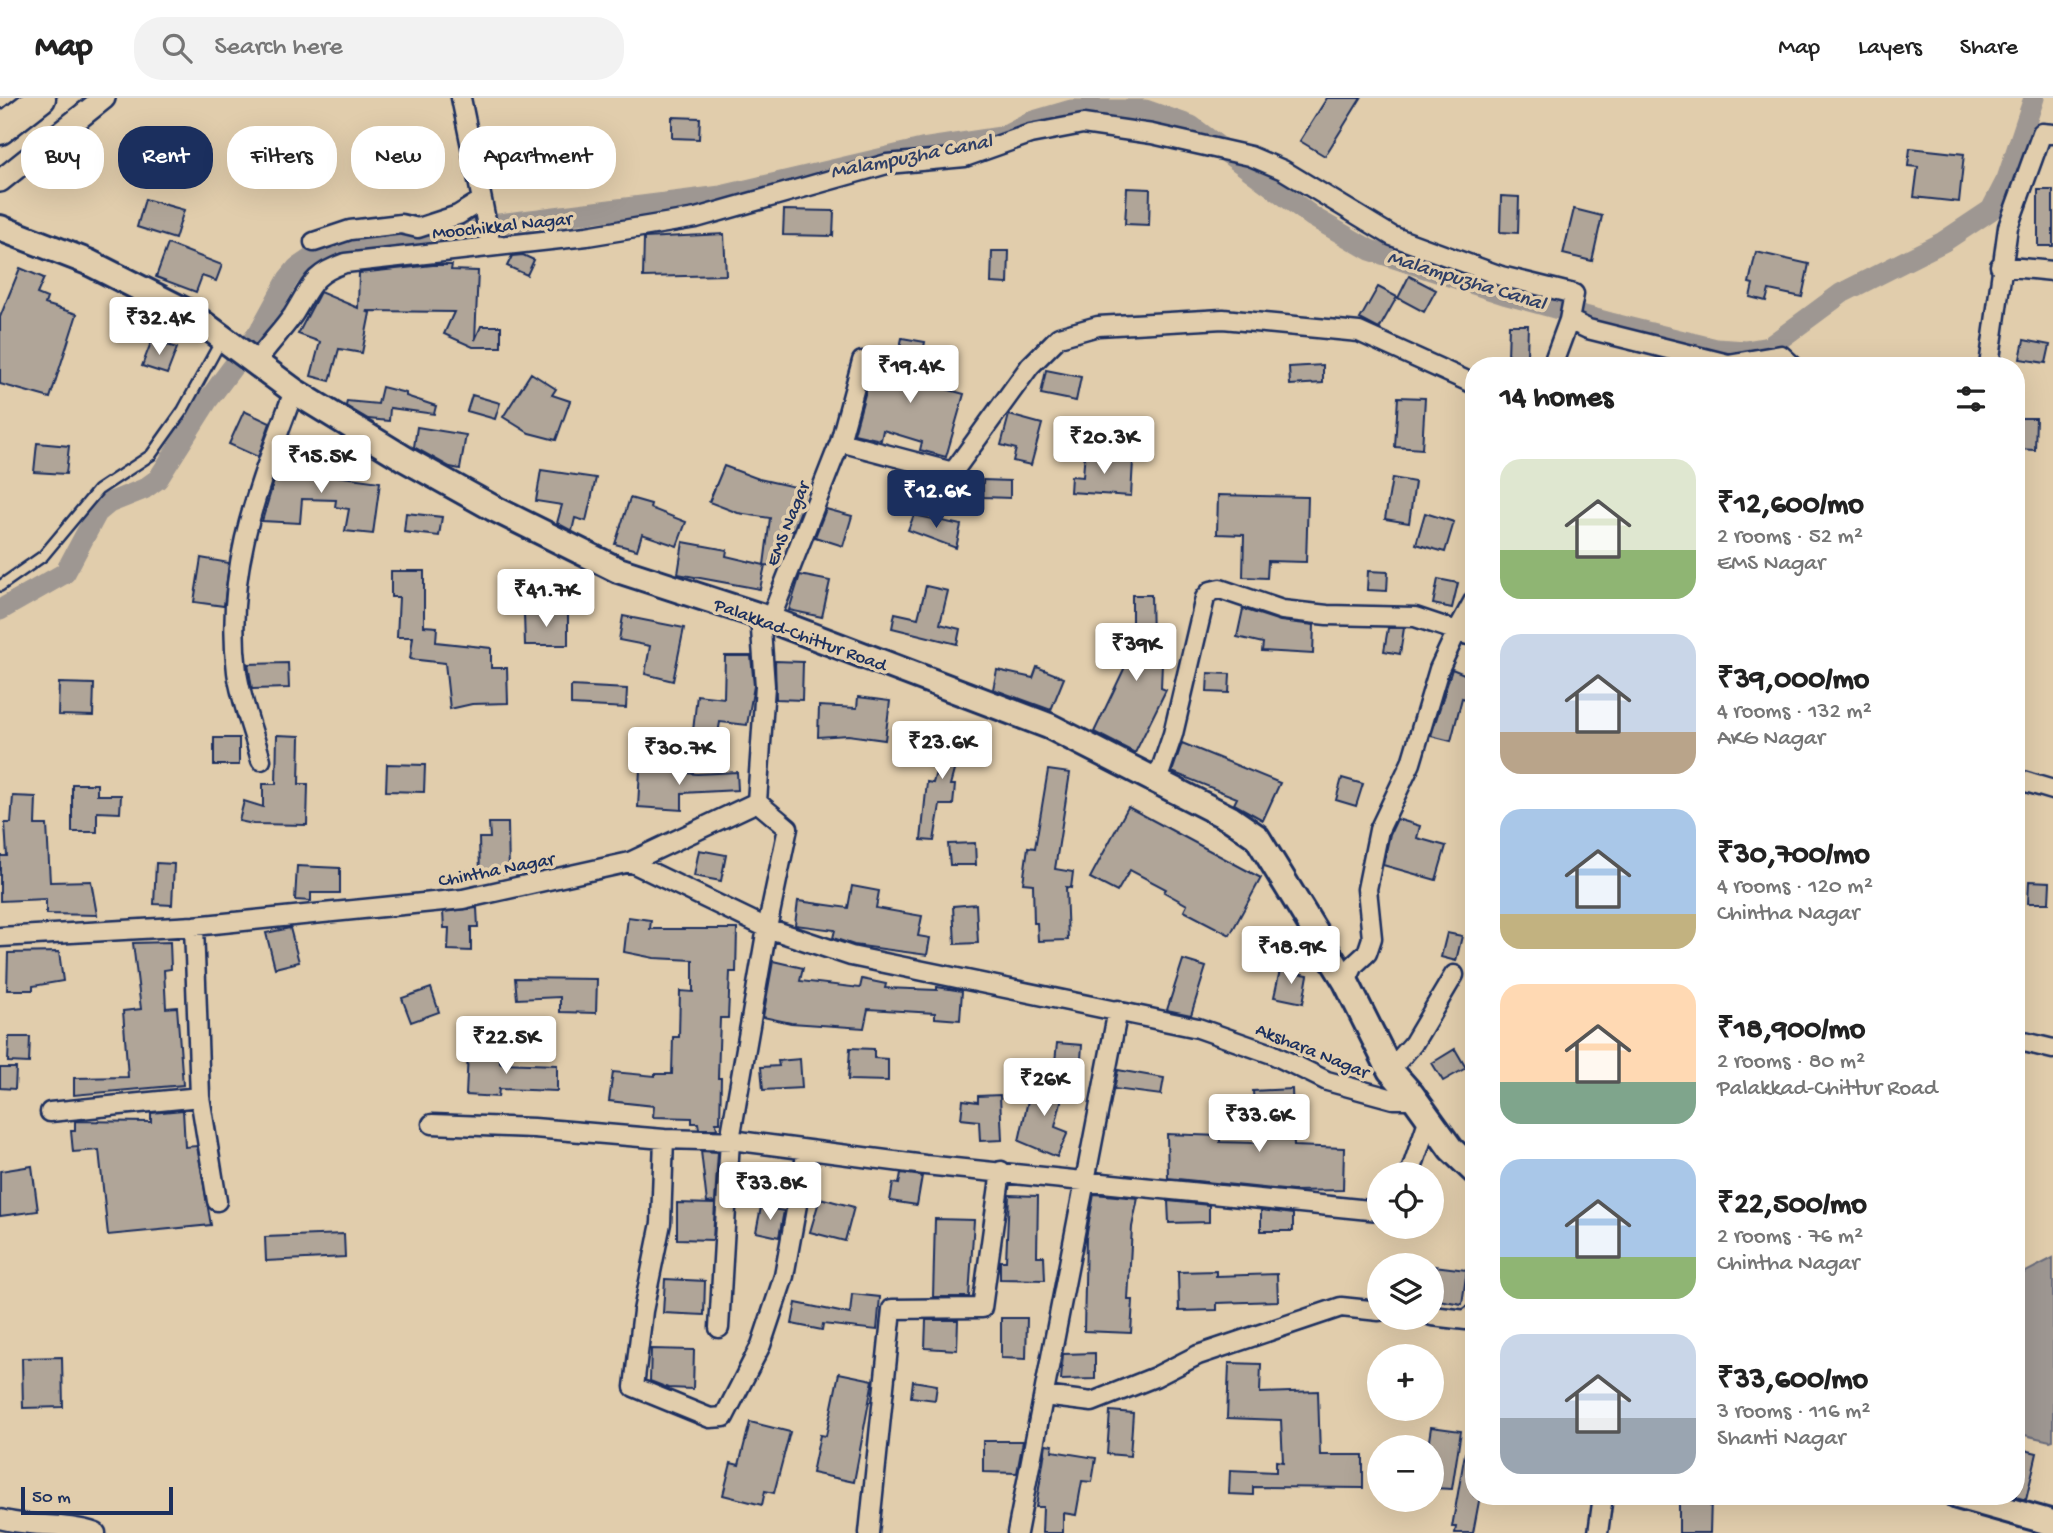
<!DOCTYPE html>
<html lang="en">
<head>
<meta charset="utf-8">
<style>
  :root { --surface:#fff; --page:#f2f2f2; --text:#222; --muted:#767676; --line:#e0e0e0; --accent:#1b2f5e }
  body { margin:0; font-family:"Gochi Hand",sans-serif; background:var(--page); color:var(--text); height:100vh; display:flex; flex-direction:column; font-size:26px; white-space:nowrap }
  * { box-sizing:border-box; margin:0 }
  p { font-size:23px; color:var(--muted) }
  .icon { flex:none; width:38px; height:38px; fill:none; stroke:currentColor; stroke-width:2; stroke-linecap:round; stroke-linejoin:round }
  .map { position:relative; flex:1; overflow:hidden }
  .details { position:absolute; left:1465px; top:259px; width:560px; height:1148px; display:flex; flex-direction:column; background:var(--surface); border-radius:28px; box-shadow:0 7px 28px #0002 }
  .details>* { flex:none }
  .banner { position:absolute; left:21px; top:28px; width:665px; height:63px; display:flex; gap:14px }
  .buttons { position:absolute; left:1367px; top:1064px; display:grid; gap:14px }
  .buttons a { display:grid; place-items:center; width:77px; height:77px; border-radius:50%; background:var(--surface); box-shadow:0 7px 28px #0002; font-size:35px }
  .scale { position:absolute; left:21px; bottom:18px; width:152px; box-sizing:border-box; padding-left:7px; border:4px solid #1b2f5e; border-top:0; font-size:19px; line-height:24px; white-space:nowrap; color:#1b2f5e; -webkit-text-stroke:5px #e1cdac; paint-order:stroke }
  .price { position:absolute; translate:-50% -60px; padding:0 16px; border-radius:7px; background:#fff; color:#222; font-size:23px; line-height:46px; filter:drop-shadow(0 2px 4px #0008) }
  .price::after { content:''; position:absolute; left:50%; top:42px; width:21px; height:16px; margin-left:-10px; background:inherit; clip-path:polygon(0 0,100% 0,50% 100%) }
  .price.selected { background:var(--accent); color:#fff }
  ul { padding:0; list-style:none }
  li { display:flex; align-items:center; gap:21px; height:175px; padding:0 35px }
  li span { display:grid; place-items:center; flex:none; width:196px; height:140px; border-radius:21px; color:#555 }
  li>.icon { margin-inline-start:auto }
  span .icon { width:84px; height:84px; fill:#fffc; stroke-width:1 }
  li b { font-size:30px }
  h2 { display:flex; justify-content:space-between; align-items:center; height:84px; padding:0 35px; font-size:30px }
  .tag { padding:0 24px; border-radius:28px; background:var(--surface); box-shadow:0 7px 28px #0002; font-size:24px; line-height:63px }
  .tag.selected { background:var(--accent); color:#fff }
  header { display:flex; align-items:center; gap:42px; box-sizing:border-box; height:98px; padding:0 35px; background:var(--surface); border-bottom:2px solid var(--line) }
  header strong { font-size:33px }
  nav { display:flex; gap:38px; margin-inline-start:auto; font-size:24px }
  .search { width:490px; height:63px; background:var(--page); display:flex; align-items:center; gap:18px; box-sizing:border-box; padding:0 24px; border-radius:28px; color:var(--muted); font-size:26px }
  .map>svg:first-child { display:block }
  .water { fill:#9e9792; stroke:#6a6d7d; stroke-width:2 }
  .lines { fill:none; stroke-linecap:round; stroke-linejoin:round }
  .canal { stroke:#9e9792; stroke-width:21 }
  .building { fill:#b0a598; stroke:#1b2f5e; stroke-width:2 }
  .service-casing { stroke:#1b2f5e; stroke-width:14 }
  .minor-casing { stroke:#1b2f5e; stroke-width:23 }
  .tertiary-casing { stroke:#1b2f5e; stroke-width:26 }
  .secondary-casing { stroke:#1b2f5e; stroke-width:30 }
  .trunk-casing { stroke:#1b2f5e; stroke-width:33 }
  .service { stroke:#e1cdac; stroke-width:9 }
  .minor { stroke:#e1cdac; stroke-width:18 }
  .tertiary { stroke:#e1cdac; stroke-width:21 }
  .secondary { stroke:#e1cdac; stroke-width:24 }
  .trunk { stroke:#e1cdac; stroke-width:28 }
  .labels { text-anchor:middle; stroke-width:7; stroke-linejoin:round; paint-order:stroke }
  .street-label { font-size:19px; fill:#1b2f5e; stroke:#e1cdac }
  .water-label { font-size:21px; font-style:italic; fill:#2f3f66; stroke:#e1cdac }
</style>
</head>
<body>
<header>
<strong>Map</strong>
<div class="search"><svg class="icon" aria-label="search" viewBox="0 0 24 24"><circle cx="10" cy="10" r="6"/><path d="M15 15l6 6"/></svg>Search here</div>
<nav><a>Map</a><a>Layers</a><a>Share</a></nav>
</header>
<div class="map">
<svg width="2053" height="1435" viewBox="0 0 2053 1435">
  <rect width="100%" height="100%" fill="#e1cdac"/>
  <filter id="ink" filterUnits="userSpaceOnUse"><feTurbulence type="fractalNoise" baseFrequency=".0143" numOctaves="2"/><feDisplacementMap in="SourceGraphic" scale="14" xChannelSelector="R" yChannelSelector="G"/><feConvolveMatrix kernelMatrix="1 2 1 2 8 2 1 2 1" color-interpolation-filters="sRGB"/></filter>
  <g filter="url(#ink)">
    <path class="water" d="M2053 1160V1342L2050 1343 2016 1335V1179Z"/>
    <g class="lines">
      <path class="canal" d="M0 512 65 475 97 415 109 405 144 391 158 381 208 302 259 234 288 181 297 170 331 147 721 98 922 51 1001 39 1030 24 1071 12H1145L1191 28 1313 119 1370 152 1504 196 1610 225 1716 251 1746 253 1769 249 1842 195 1943 144 1991 112 2007 81 2034 0"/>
    </g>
    <path class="building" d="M1327 0H1361L1325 58 1300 43Z
      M672 19 700 20 699 41 672 40Z
      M1910 50 1964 56 1959 104 1914 99 1918 69 1908 68Z
      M1127 90 1150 91 1149 127 1125 126Z
      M2038 92H2053V148H2038Z
      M1501 98 1519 99 1518 135 1500 134Z
      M145 101 184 112 175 141 137 129Z
      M1574 111 1602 118 1592 163 1563 156Z
      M784 112 834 113 833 138 783 137Z
      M724 136 726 177 643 179 644 140Z
      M168 146 222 167 216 183 202 178 196 194 156 179Z
      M992 153H1009L1008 186 991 185Z
      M1756 154 1809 166 1802 199 1769 192 1766 203 1750 199 1753 186 1749 185Z
      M523 157 534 162 527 177 507 168 512 158Z
      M433 167H452L451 172 478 173 475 242 481 228H501V249H473L444 236 454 214 366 213 370 215 362 255 339 251 330 283 311 278 320 244 298 236 320 194 358 210 359 175Z
      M20 170 44 180 37 196 47 200 45 206 77 216 50 300 0 286V219Z
      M1409 178 1436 192 1424 214 1398 200Z
      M1378 189 1397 199 1379 231 1360 221Z
      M1509 227H1528L1527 259H1508Z
      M902 240 925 244 917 283 964 296 946 359 920 352 922 344 883 332 881 342 854 336 870 278 893 282Z
      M152 242 177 250 167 276 142 268Z
      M2024 242 2050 247 2046 265 2020 261Z
      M1323 267V285L1290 287 1289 269Z
      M1046 272 1081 279 1076 303 1041 296Z
      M531 275 556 291 552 297 570 303 556 342 529 335 503 319Z
      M382 289 406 295V298L436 308 434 316 390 310 389 323 368 321 346 308 347 303 378 306Z
      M472 297 500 305 495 321 467 313Z
      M1398 299 1425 300 1422 351 1395 349Z
      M244 313 270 325 258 359 229 346Z
      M1009 317 1042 326 1031 367 1013 363 1016 351 1001 347Z
      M2016 320H2036L2035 352 2016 351Z
      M417 329 466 337 460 371 450 369 414 349Z
      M37 345 69 348 66 376 34 374Z
      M1085 351 1106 352 1105 361 1133 363 1131 398 1070 394 1071 378 1083 379Z
      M280 363 321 365V376L380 384 373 436 345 433 349 411 335 409 336 402 302 401 300 425 262 423Z
      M724 368 759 381 804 391 802 403 804 404 793 433 787 431 779 468 765 467 760 491 678 476 683 444 727 452 726 458 764 467 770 420 738 415 709 404Z
      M541 372 596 380 586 423 575 420 572 433 557 425 562 407 536 403Z
      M1392 380 1415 384 1409 425 1385 421Z
      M983 382 1010 383V400L983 399Z
      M1218 397 1308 399 1306 464 1268 463 1267 480 1243 479 1244 437 1217 436Z
      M630 400 651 406 650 410 686 424 677 448 642 436 637 452 615 446Z
      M826 411 852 418 843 448 815 439Z
      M406 415 442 419 439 438 404 434Z
      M1425 415 1454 424 1445 454 1416 446Z
      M914 417 961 427 956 450 908 432Z
      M201 460 229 465 224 508 194 504Z
      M391 473H424V528L437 529 436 544 491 550V570H507L508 605 472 606 450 611 445 565 410 561 413 539H397L399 499H391Z
      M1368 473 1388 474 1387 493 1367 492Z
      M800 477 830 483 822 519 789 512Z
      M1438 481 1458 485 1452 510 1433 506Z
      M926 488 948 493 940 526 960 531 957 546 892 530 895 515 918 520Z
      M1132 497H1151L1152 540H1163L1161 590 1166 592 1135 655 1094 634 1124 571 1125 539 1132 540Z
      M1243 511 1280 523 1314 527 1313 556 1262 553 1263 545 1237 539Z
      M524 516H568V547H525Z
      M623 518 684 530 673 583 645 576 650 548 619 542Z
      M1388 530H1404L1400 556 1384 553Z
      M725 558H751L754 588 747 627 720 624 718 636 693 633 697 597 724 600Z
      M775 563 803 564 802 602 776 601Z
      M288 565 289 590 252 591 248 566Z
      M1037 569 1064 580 1051 612 993 591 997 572 1033 580Z
      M1452 571 1474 580 1466 601 1462 600 1451 643 1431 638Z
      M1208 575 1230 576 1229 595 1207 594Z
      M59 585 94 586 93 618 58 617Z
      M571 588 627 591 626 610 571 607Z
      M858 599 890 603 885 642 848 637 818 639 819 608 857 610Z
      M949 625 966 629 950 687H955L953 707H940L934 743 921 742 927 684 933 685Z
      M277 637 300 638 299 686H308L307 727 253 726 239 723 244 703 263 709V686H276Z
      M214 640H239V667H214Z
      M1182 645 1280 685 1263 722 1234 706 1237 700 1172 674Z
      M387 666 425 667 424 694 386 693Z
      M640 671 697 676 737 674 738 692 682 695V712L638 709Z
      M1048 672 1070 675 1055 771 1073 774 1071 790 1066 789 1068 842 1038 843 1037 825H1034L1033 786 1023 785 1028 749 1035 750Z
      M1342 680 1363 686 1356 708 1336 702Z
      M72 686H97V697H121L120 715 97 714V734H72Z
      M13 698 36 699 35 727H47L50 784 91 783 97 817 46 816V801L0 803V758H7L5 725H11Z
      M1128 709 1261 780 1230 837 1184 813 1187 807 1164 794 1166 791 1130 772 1117 794 1090 780Z
      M1397 721 1420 728 1417 740 1446 748 1436 782 1383 767 1390 736Z
      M489 725H508L509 775 480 776 479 740H490Z
      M975 745 976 767H950L948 746Z
      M699 752 726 757 721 783 694 778Z
      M156 765 174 766 172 807 154 806Z
      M297 768 340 770V795H311V803L295 802Z
      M2029 783 2050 784 2049 805H2028Z
      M852 788 879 793 876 810 922 818 918 838 930 840 927 857 854 847 833 840 835 832 795 827 798 803 848 810Z
      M976 806 978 845 955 846 953 808Z
      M477 810 478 829H471V853L448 852 449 830H444L443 814Z
      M628 819 651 822 650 831H737L736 874H730L728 920H720L718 980H721L720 1025H716L717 1031H699L698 1025H692V1020L653 1019 654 1008 609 1003 613 974 655 978V976H672L673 939H679L680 893 693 894V862L654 860 624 854Z
      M290 830 299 864 275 870 266 835Z
      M1447 835 1462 838 1456 863 1441 859Z
      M170 844 171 871 164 872 166 910 177 909 183 987 74 997V980L128 979 123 913 141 911 133 845Z
      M59 854 63 883 33 888V892H7L8 855Z
      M1183 862 1206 869 1191 917 1167 912Z
      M773 863 803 870 800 883 860 890 862 881 886 886 885 890 937 892V889L962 893 960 922 935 920V915L868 911 864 930 791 925 763 919Z
      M1280 872 1308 877 1303 905 1274 899Z
      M515 880 597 881 596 915 560 914V899L517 901Z
      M431 890 439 914 411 924 402 900Z
      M9 939H30L29 965 8 964Z
      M1057 945 1082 947 1080 976 1054 973Z
      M850 950 874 951V960L888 961V983L848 982Z
      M1455 951 1466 970 1443 983 1432 965Z
      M468 954 500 956V965L557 967V993L499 991 498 999 466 997Z
      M800 961 802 990 763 992 761 969 779 968 778 963Z
      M0 970H16L15 991 0 990Z
      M1118 972 1164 980 1161 997 1114 991Z
      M1033 980 1065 987 1055 1029 1068 1034 1057 1059 1019 1043Z
      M1292 991 1294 1048 1344 1050 1343 1092 1293 1093 1168 1080 1167 1036 1220 1038V1044L1256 1045 1253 993Z
      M1000 997 1002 1042 980 1043 979 1023 961 1021 963 1002 978 1004V998Z
      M183 1012 185 1049 197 1048 211 1127 108 1137 99 1052 73 1054 71 1033H75V1023L151 1024V1015Z
      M701 1053 718 1054 715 1104 707 1105Z
      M32 1068 38 1113 0 1118V1073Z
      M901 1075 922 1078 917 1107 890 1103 893 1085 899 1086Z
      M1094 1096 1138 1100 1132 1129 1128 1202H1133L1131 1235 1084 1233 1086 1140Z
      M1009 1097 1038 1098 1037 1158H1044L1045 1182 1000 1181V1163H1006Z
      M820 1100 854 1109 845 1143 810 1134Z
      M1168 1103 1209 1107V1124L1169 1125Z
      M677 1105 715 1106 713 1142 677 1141Z
      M761 1109 784 1113 779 1139 756 1134Z
      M1261 1112 1293 1116V1133H1261Z
      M935 1121 974 1122 969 1199H933Z
      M344 1136 345 1159 266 1163 265 1139Z
      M1434 1168 1467 1172 1462 1206 1432 1201Z
      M1216 1173V1178L1277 1176 1278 1203 1217 1205V1212L1179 1213 1178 1174Z
      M665 1181 705 1183 704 1217 663 1215Z
      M852 1196 880 1199 877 1232 823 1226 822 1232 792 1226 796 1205 850 1216Z
      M1001 1220H1027L1026 1261 1001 1260Z
      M926 1222H958L957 1252 925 1250Z
      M651 1251 694 1252 693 1291 668 1290 650 1283Z
      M1095 1255V1281L1061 1282 1063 1256Z
      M62 1259 63 1309 23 1310 22 1260Z
      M1229 1265 1261 1266 1260 1295 1318 1293 1320 1357H1363V1390L1253 1389V1397L1229 1396 1230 1372 1276 1374V1363L1283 1364 1281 1322 1227 1320Z
      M839 1275 873 1282 854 1384 812 1375 820 1337 826 1338Z
      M913 1283 937 1287 935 1302 911 1299Z
      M1110 1313 1133 1315 1130 1358 1107 1356Z
      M750 1324 790 1334 774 1395 765 1393 762 1407 723 1397 731 1365 739 1367Z
      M1431 1329 1461 1333 1452 1391 1432 1390V1349H1428Z
      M983 1343H1023L1017 1375 983 1374Z
      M1046 1346 1053 1347 1052 1353 1096 1360 1092 1384 1082 1383 1076 1417 1063 1415V1435H1042L1043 1409H1036Z
      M2016 1350 2037 1355 2026 1402 2016 1399Z
      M1465 1355 1474 1356V1398H1480L1473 1435H1455L1456 1429H1452Z
      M1679 1399 1711 1400 1710 1435H1679Z"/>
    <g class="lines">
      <defs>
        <path id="service" d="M0 488 43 458 98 392 151 357 183 312 222 241"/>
        <path id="minor" d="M482 102 491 148
          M314 144 350 132 401 126 418 130 458 117 482 102 461 0
          M2000 168 2053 173
          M1569 222 1588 231 1728 266 1781 257 1793 268
          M256 264C267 248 282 233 293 217 311 188 311 177 345 165L587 138 696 120 887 66 965 59 1030 36 1083 26 1152 36 1250 58 1283 72 1392 138 1501 178 1574 196 1569 222 1552 268
          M1989 268 2008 129 2042 35 2053 36
          M840 344 953 374 1030 268 1059 239 1098 228 1223 221 1359 234 1474 286
          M770 522 840 344 862 263
          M261 662C253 633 241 603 237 574 224 469 259 388 294 293
          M2016 681 2053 692
          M1157 683 1173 636 1205 500 1211 493 1220 491 1282 512 1327 517 1415 519 1457 533 1474 502
          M630 764 767 830 851 858 1198 930 1272 956 1327 983 1393 1001H1415
          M0 839 194 828 463 801 630 764 757 704 765 588 760 518
          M1346 884 1354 867 1367 855 1372 840 1367 791 1379 732 1411 665 1439 571 1457 533 1474 539
          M2016 942 2053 951
          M1390 972 1413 946 1454 877
          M200 999 217 1103
          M50 1014 200 999 194 828
          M432 1026 534 1030 664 1041 661 1125 643 1213 634 1289 710 1320 724 1319 761 1247 784 1178 807 1052
          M664 1041 739 1043 925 1067 1379 1113
          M1410 1076 1429 1020
          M1432 1218 1466 1222 1474 1216
          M719 1230 730 1042 767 830 788 730 757 704
          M1044 1298 1092 1304 1155 1279 1198 1257 1341 1209 1379 1213
          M0 1421C31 1430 65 1424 96 1435
          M869 1435 892 1211 982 1210 1001 1073
          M1017 1435 1118 912
          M1598 1435 1603 1398"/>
        <path id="tertiary" d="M0 83 104 0"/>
        <path id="secondary" d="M0 130 88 164 189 215 294 293 405 361 493 410 618 472 760 518 1049 628 1231 721 1257 739 1346 884 1390 972 1412 997 1451 1051 1474 1073
          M1957 1398 2053 1425"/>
        <path id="trunk" d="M0 32 41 0"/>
      </defs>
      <use href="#service" class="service-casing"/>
      <use href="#minor" class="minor-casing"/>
      <use href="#tertiary" class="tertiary-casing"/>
      <use href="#secondary" class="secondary-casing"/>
      <use href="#trunk" class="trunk-casing"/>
      <use href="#service" class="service"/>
      <use href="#minor" class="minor"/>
      <use href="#tertiary" class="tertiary"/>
      <use href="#secondary" class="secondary"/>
      <use href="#trunk" class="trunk"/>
    </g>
  </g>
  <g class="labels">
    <g class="street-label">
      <text transform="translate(502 126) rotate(-6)" y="7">Moochikkal Nagar</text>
      <text transform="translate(786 425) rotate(-68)" y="7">EMS Nagar</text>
      <text transform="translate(801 535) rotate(20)" y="7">Palakkad-Chittur Road</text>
      <text transform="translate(496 770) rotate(-11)" y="7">Chintha Nagar</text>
      <text transform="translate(1313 951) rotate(22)" y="7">Akshara Nagar</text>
    </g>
    <g class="water-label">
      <text transform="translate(911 57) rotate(-11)" y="7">Malampuzha Canal</text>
      <text transform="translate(1467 181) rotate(17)" y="7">Malampuzha Canal</text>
    </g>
  </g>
</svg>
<div class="buttons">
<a><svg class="icon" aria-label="locate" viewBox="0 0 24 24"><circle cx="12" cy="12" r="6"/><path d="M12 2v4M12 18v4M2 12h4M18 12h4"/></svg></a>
<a><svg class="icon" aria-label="layers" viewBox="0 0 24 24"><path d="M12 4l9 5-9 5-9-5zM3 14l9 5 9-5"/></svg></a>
<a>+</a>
<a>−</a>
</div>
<div class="scale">50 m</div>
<b class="price" style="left:159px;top:259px">₹32.4K</b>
<b class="price" style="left:910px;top:307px">₹19.4K</b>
<b class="price" style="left:1104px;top:378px">₹20.3K</b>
<b class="price" style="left:321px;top:397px">₹15.5K</b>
<b class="price selected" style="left:936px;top:432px">₹12.6K</b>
<b class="price" style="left:546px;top:531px">₹41.7K</b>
<b class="price" style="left:1136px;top:585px">₹39K</b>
<b class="price" style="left:942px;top:683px">₹23.6K</b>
<b class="price" style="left:679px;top:689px">₹30.7K</b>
<b class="price" style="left:1291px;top:888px">₹18.9K</b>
<b class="price" style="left:506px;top:978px">₹22.5K</b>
<b class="price" style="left:1044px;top:1020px">₹26K</b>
<b class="price" style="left:1259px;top:1056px">₹33.6K</b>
<b class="price" style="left:770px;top:1124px">₹33.8K</b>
<div class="banner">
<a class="tag">Buy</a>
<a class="tag selected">Rent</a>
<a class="tag">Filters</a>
<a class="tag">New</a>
<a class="tag">Apartment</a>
</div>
<section class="details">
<h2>14 homes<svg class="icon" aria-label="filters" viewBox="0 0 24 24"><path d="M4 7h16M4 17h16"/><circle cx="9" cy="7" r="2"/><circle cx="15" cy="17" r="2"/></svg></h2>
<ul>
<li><span style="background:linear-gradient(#dfe7d0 65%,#8fb573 0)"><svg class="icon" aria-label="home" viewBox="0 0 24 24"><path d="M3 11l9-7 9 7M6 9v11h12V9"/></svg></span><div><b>₹12,600/mo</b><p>2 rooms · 52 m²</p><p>EMS Nagar</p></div></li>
<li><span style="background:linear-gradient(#c9d6e8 70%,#b9a48a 0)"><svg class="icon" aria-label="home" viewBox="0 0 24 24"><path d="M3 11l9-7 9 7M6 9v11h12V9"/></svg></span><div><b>₹39,000/mo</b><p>4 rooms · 132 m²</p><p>AKG Nagar</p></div></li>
<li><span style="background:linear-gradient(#a9c7e8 75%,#c2b280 0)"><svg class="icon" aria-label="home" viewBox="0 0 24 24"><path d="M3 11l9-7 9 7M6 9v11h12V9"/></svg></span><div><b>₹30,700/mo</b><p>4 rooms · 120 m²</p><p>Chintha Nagar</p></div></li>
<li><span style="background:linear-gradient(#ffd9b3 70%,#7fa58c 0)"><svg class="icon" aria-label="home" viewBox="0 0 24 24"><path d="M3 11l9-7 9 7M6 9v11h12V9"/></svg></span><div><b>₹18,900/mo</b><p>2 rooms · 80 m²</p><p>Palakkad-Chittur Road</p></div></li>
<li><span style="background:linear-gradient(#a9c7e8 70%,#8fb573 0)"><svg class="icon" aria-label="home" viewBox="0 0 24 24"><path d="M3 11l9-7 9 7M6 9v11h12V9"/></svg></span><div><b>₹22,500/mo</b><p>2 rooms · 76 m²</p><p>Chintha Nagar</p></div></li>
<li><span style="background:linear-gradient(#c9d6e8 60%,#9aa5b1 0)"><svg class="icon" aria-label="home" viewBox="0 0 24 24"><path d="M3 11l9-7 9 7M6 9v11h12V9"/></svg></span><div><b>₹33,600/mo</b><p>3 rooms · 116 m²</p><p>Shanti Nagar</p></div></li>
</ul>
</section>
</div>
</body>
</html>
